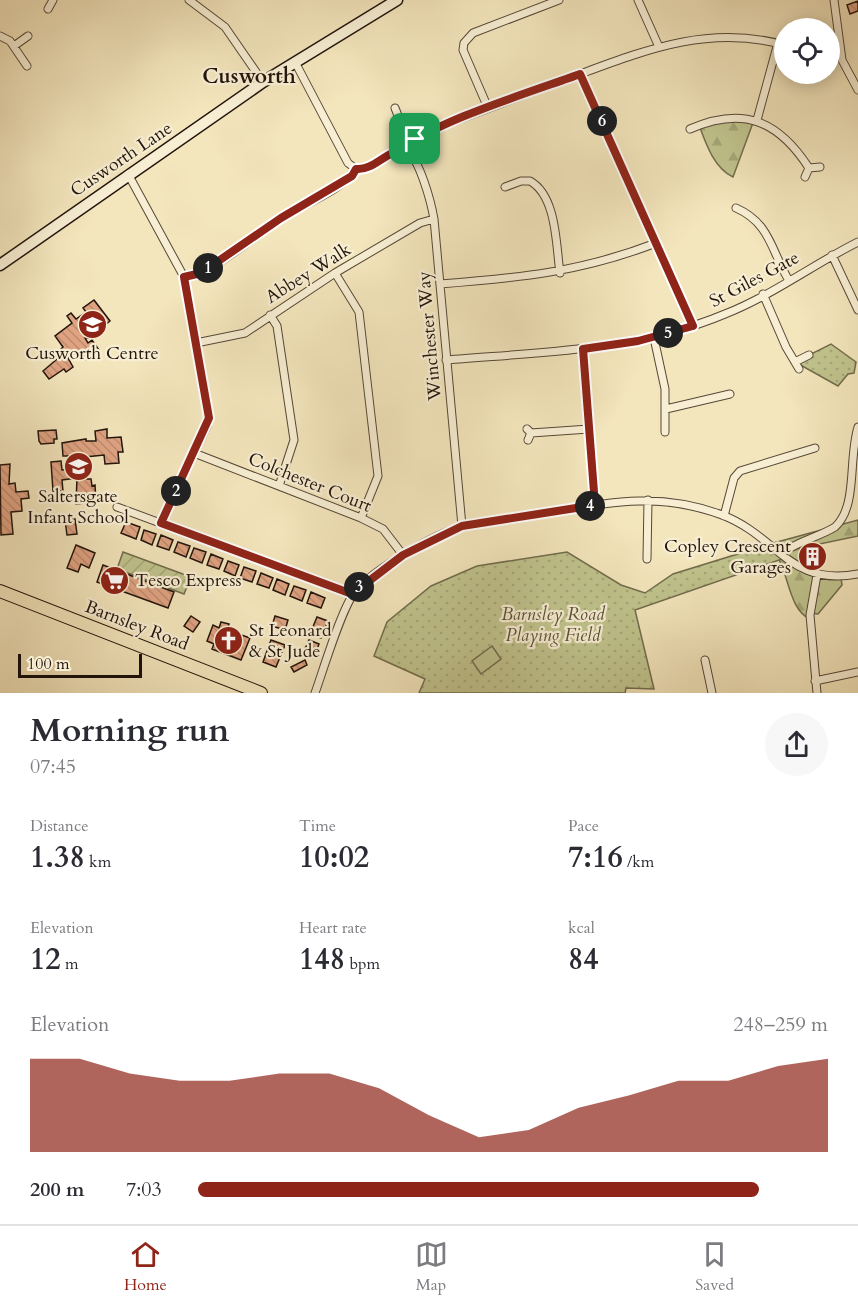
<!DOCTYPE html>
<meta charset="utf-8">
<style>
body{margin:0;font-family:Cardo,serif;background:#f7f7f7;color:#2b2b33;height:100vh;display:flex;flex-direction:column;font-size:22px;white-space:nowrap}
*{box-sizing:border-box;margin:0}
p{font-size:20px;color:#7c7c81}
.icon{flex:none;width:33px;height:33px;fill:none;stroke:currentColor;stroke-width:2;stroke-linecap:round;stroke-linejoin:round}
.map{position:relative;height:693px;overflow:hidden}
.side{display:flex;flex-direction:column;background:#fff;flex:1}
.side>*{flex:none}
.tools{position:absolute;left:774px;top:18px;display:grid;gap:12px}
.tools a{display:grid;place-items:center;width:66px;height:66px;border-radius:50%;background:#fff;box-shadow:0 3px 15px #0003;font-size:30px}
.scale{position:absolute;left:18px;bottom:15px;width:124px;box-sizing:border-box;padding-left:6px;border:3px solid #22140b;border-top:0;font-size:16px;line-height:21px;white-space:nowrap;color:#22140b;-webkit-text-stroke:4px #f7eed3;paint-order:stroke}
.pin{position:absolute;display:grid;place-items:center;width:51px;height:51px;color:#fff;margin:-26px;border-radius:12px;box-shadow:0 3px 9px #0006}
.km{position:absolute;width:30px;height:30px;margin:-15px;border-radius:50%;background:#222;color:#fff;font-size:16px;line-height:30px;text-align:center}
.round{display:grid;place-items:center;flex:none;width:63px;height:63px;border-radius:32px;background:#f7f7f7}
.overview{display:flex;align-items:center;justify-content:space-between;height:102px;padding:0 30px}
h1{font-size:33px;font-weight:700;line-height:45px}
.metrics{display:grid;grid-template-columns:repeat(3,1fr);gap:9px;height:102px;padding:6px 30px}
.metrics div{display:grid;align-content:center}
.metrics b{font-size:30px;font-weight:700}
.metrics small{font-size:16px;font-weight:400}
.metrics p{font-size:16px}
.chart{height:168px;padding:12px 30px}
.chart p{display:flex;justify-content:space-between}
.chart svg{width:100%;height:108px;margin-top:6px;fill:#8f2418;opacity:.7}
ul{padding:0 30px;list-style:none;font-size:20px}
li{display:grid;grid-template-columns:96px 72px 1fr;align-items:center;height:45px}
li i{height:15px;border-radius:8px;background:#8f2418}
.dock{display:flex;justify-content:space-around;align-items:center;height:84px;border-top:2px solid #e1e1e2;background:#fff;font-size:16px;color:#7c7c81}
.dock a{display:grid;justify-items:center;gap:3px}
.dock .current{color:#8f2418}
.map>svg:first-child{display:block}
</style>
<div class="map">
<svg width="858" height="693" viewBox="0 0 858 693">
<defs>
<pattern id="forest-firs" width="22" height="20" patternUnits="userSpaceOnUse" patternTransform="scale(1.5)"><rect width="22" height="20" fill="#c0c38d"/><path d="M5 1l3.5 6h-7zM16 11l3.5 6h-7z" fill="#a5a778"/></pattern>
<pattern id="park-dots" width="8" height="8" patternUnits="userSpaceOnUse" patternTransform="scale(1.5)"><rect width="8" height="8" fill="#c0c38d"/><path d="M2 2h.1M6 6h.1" fill="none" stroke="#a5a778" stroke-width="1.8" stroke-linecap="round"/></pattern>
<pattern id="garden-furrows" width="10" height="10" patternUnits="userSpaceOnUse" patternTransform="scale(1.5)"><rect width="10" height="10" fill="#c0c38d"/><path d="M-1 1l2-2M0 10L10 0M9 11l2-2" fill="none" stroke="#a5a778"/></pattern>
<pattern id="building-back-hatch" width="6" height="6" patternUnits="userSpaceOnUse" patternTransform="scale(1.5)"><rect width="6" height="6" fill="#dfa382"/><path d="M-1 5l2 2M0 0l6 6M5-1l2 2" fill="none" stroke="#bf8b6f"/></pattern>
</defs>
<rect width="100%" height="100%" fill="#f3e5bc"/>
<filter id="stains"><feTurbulence type="fractalNoise" baseFrequency=".00333" numOctaves="4"/><feColorMatrix values="0 0 0 0 .2 0 0 0 0 .09 0 0 0 0 .02 0 0 0 .5 -.17"/></filter>
<radialGradient id="worn" r=".72"><stop offset=".6" stop-color="#630" stop-opacity="0"/><stop offset="1" stop-color="#630" stop-opacity=".3"/></radialGradient>
<path fill="url(#forest-firs)" stroke="#716c4c" stroke-width="1.5" d="M754,120L733,177C714,168 706,144 699,125L708,121Z
M858,520V536L800,548L798,568L841,578L842,585L818,614L810,613V619C790,610 789,578 779,560L784,558L770,544Z"/>
<path fill="url(#park-dots)" stroke="#716c4c" stroke-width="1.5" d="M831,344L856,362L854,373L848,374L838,386L795,362Z
M770,544L785,558L635,610L654,689L626,688L625,693H419L425,679L374,656L387,622L431,586L477,566L567,552L621,585L645,593L673,574Z"/>
<path fill="url(#garden-furrows)" stroke="#716c4c" stroke-width="1.5" d="M123,552L191,577L184,594L117,569Z"/>
<path fill="#c0c38d" stroke="#716c4c" stroke-width="1.5" d="M492,646L501,659L481,674L472,661Z"/>
<path fill="url(#building-back-hatch)" stroke="#22140b" stroke-width="1.5" d="M858,1V11L850,14L847,5Z
M94,300L110,321L89,338H85L88,343L92,340L99,350L85,360L78,351L68,358L73,367L66,372L64,369L49,379L43,371L63,354L60,350L63,347L55,336L72,323L67,316L71,313L76,319L86,312L83,308Z
M107,429V438L121,437L123,452H118L119,463L105,464L104,455L85,457L87,479H91L92,486L95,485L96,502L76,504L77,478L62,480L63,491H53L51,462L61,461L62,470L70,469L69,456H63L62,443L86,439V441H96L95,431Z
M56,430L57,439H54V443L41,444L39,441L38,431Z
M10,464L9,484L15,483L16,492L28,491L29,498L21,499L22,511L11,512L13,534L1,535L0,465Z
M75,519L77,534L67,535L65,520Z
M126,522L140,527L136,539L121,533Z
M144,530L156,534L152,545L141,540Z
M161,535L173,540L169,550L157,546Z
M178,542L190,546L186,557L174,552Z
M76,545L95,553L89,568L81,564L78,572L67,568Z
M194,548L206,552L202,563L190,558Z
M805,548L821,553L818,564L803,558Z
M211,554L223,559L219,569L207,565Z
M228,561L239,565L235,576L224,571Z
M103,565L174,592L168,608L97,582Z
M244,567L256,571L252,582L240,578Z
M261,573L273,578L269,588L257,584Z
M277,579L289,584L285,595L273,590Z
M294,586L306,590L302,601L290,596Z
M311,592L325,598L321,608L307,603Z
M191,616L200,622L193,632L184,626Z
M275,616L288,620L285,630L272,626Z
M317,617L328,621L321,638L310,634Z
M221,622L229,624L227,630L250,638L241,660L212,649L214,644L207,641L213,625L219,628Z
M271,640L285,645L276,667L263,662Z
M309,640L319,644L314,657L303,653Z
M305,660L307,665L294,672L291,667Z"/>
<g fill="none" stroke-linecap="round" stroke-linejoin="round">
<defs>
<path id="street" d="M189,0L225,27L263,82
M638,0L659,47
M834,0L842,60L858,90
M48,9L53,0
M0,36L10,41L27,66
M830,44L838,42
M14,46L28,36
M295,62L348,163L356,169
M580,74L693,325
M395,108L409,143
M488,108L463,50L464,43L473,33L559,0
M757,120L778,43
M690,129C743,106 778,120 809,168
M406,149L409,143L436,128C479,112 521,96 564,80C638,53 705,23 784,45
M406,149C420,160 431,202 434,219L462,526
M356,169C374,171 387,149 406,149
M128,174L184,277L209,418L207,426L161,523
M805,177L809,168L820,167
M505,187L521,181H530C557,196 556,246 560,273
M736,208C770,223 771,250 788,279
M832,255L858,310
M335,273L359,312L378,476L361,518
M184,277C211,275 258,233 283,217C301,206 347,187 356,169
M440,284C519,278 581,272 656,243
M763,294L786,347L799,369
M270,315L277,326L294,440L279,486
M654,338L665,389V432
M196,343L245,333L335,273L420,223L434,219
M583,349L595,505
M446,360C541,352 637,351 725,314C771,296 814,264 858,242
M795,362L809,355
M666,409L730,394
M527,429L531,433L528,440
M531,433L589,429
M194,453L361,518L383,529L403,555
M117,507L352,594
M724,516L734,478L740,471L815,448
M781,554C797,541 817,538 835,527C858,506 848,459 858,427
M647,559L648,500
M705,660L712,693
M815,681L858,672
M315,693C323,671 342,607 355,592C374,569 434,534 463,526C485,520 511,518 535,515C603,504 655,490 722,515C778,536 789,587 858,574
M817,693L810,615L817,575"/>
<path id="secondary" d="M0,265L263,82L397,0"/>
<path id="highway" d="M0,591L261,693"/>
</defs>
<use href="#street" stroke="#564837" stroke-width="9"/>
<use href="#secondary" stroke="#22140b" stroke-width="13"/>
<use href="#highway" stroke="#22140b" stroke-width="14"/>
<use href="#street" stroke="#f7eed3" stroke-width="7"/>
<use href="#secondary" stroke="#f7eed3" stroke-width="10"/>
<use href="#highway" stroke="#f3e5bc" stroke-width="12"/>
</g>
<g fill="none" stroke-linecap="round" stroke-linejoin="round">
<defs>
<path id="route" d="M580,74L693,326L638,341L583,349L595,505L462,526L403,555L352,594L161,523L209,418L184,277L201,273L281,218L352,176L356,169C374,171 387,149 406,150C418,126 549,86 580,74Z"/>
</defs>
<use href="#route" stroke="#fff" stroke-width="12"/>
<use href="#route" stroke="#8f2418" stroke-width="8"/>
</g>
<defs>
<symbol id="school-disc" viewBox="-11 -11 22 22"><circle r="9.5" fill="#8f2418" stroke="#f7eed3"/><path d="M0-5L7-2L0 1L-7-2ZM-4 1L0 2.5L4 1V4Q0 6-4 4Z" fill="#fff"/></symbol>
<symbol id="building-disc" viewBox="-11 -11 22 22"><circle r="9.5" fill="#8f2418" stroke="#f7eed3"/><path d="M-4-6H4V6H1V3H-1V6H-4ZM-2.5-4.3h1.7v1.8h-1.7ZM.8-4.3h1.7v1.8H.8ZM-2.5-1h1.7V.8h-1.7ZM.8-1h1.7V.8H.8Z" fill="#fff"/></symbol>
<symbol id="supermarket-disc" viewBox="-11 -11 22 22"><circle r="9.5" fill="#8f2418" stroke="#f7eed3"/><path d="M-6-5.5h2.5l.6 2H6L4.5 2H-2.5L-4.4-4H-6ZM-1.5 3.2a1.3 1.3 0 1 0 .1 0ZM3 3.2a1.3 1.3 0 1 0 .1 0Z" fill="#fff"/></symbol>
<symbol id="church-disc" viewBox="-11 -11 22 22"><circle r="9.5" fill="#8f2418" stroke="#f7eed3"/><path d="M-1.2-6h2.4v3.5h3.3v2.4h-3.3V6h-2.4V-.1h-3.3v-2.4h3.3Z" fill="#fff"/></symbol>
</defs>
<g fill-rule="evenodd">
<use href="#school-disc" x="76" y="308" width="33" height="33"/>
<use href="#school-disc" x="62" y="450" width="33" height="33"/>
<use href="#building-disc" x="796" y="540" width="33" height="33"/>
<use href="#supermarket-disc" x="98" y="564" width="33" height="33"/>
<use href="#church-disc" x="212" y="624" width="33" height="33"/>
</g>
<g text-anchor="middle" stroke-width="4.5" stroke-linejoin="round" paint-order="stroke">
<g font-size="18" fill="#22140b" stroke="#f7eed3">
<text transform="translate(121 159) rotate(-34)" y="6">Cusworth Lane</text>
<text transform="translate(308 273) rotate(-32)" y="6">Abbey Walk</text>
<text transform="translate(754 279) rotate(-28)" y="6">St Giles Gate</text>
<text transform="translate(429 336) rotate(-95)" y="6">Winchester Way</text>
<text transform="translate(310 482) rotate(22)" y="6">Colchester Court</text>
<text transform="translate(137 625) rotate(21)" y="6">Barnsley Road</text>
</g>
<g font-size="18" fill="#22140b" stroke="#f7eed3">
<text x="92" y="359">Cusworth Centre</text>
<text x="78" y="502">Saltersgate<tspan x="78" dy="21">Infant School</tspan></text>
<text x="791" y="552" text-anchor="end">Copley Crescent<tspan x="791" dy="21">Garages</tspan></text>
<text x="135" y="586" text-anchor="start">Tesco Express</text>
<text x="249" y="636" text-anchor="start">St Leonard<tspan x="249" dy="21">&amp; St Jude</tspan></text>
</g>
<g font-size="18" font-style="italic" fill="#595138" stroke="#f7eed3">
<text x="553" y="620">Barnsley Road<tspan x="553" dy="21">Playing Field</tspan></text>
</g>
<g font-size="21" font-weight="bold" fill="#22140b" stroke="#f7eed3">
<text x="249" y="83">Cusworth</text>
</g>
</g>
<rect width="100%" height="100%" filter="url(#stains)"/>
<rect width="100%" height="100%" fill="url(#worn)"/>
</svg>
<div class="tools">
<a><svg class="icon" aria-label="locate" viewBox="0 0 24 24"><circle cx="12" cy="12" r="6"/><path d="M12 2v4M12 18v4M2 12h4M18 12h4"/></svg></a>
</div>
<div class="scale">100 m</div>
<div class="pin" style="left:415px;top:139px;background:#1e9e55"><svg class="icon" aria-label="arrive" viewBox="0 0 24 24"><path d="M6 21V4h12l-3 4 3 4H6"/></svg></div>
<b class="km" style="left:208px;top:268px">1</b>
<b class="km" style="left:176px;top:491px">2</b>
<b class="km" style="left:359px;top:587px">3</b>
<b class="km" style="left:590px;top:506px">4</b>
<b class="km" style="left:668px;top:333px">5</b>
<b class="km" style="left:602px;top:121px">6</b>
</div>
<section class="side">
<div class="overview"><div><h1>Morning run</h1><p>07:45</p></div><a class="round"><svg class="icon" aria-label="share" viewBox="0 0 24 24"><path d="M12 15V3M7 8l5-5 5 5M5 13v7h14v-7"/></svg></a></div>
<div class="metrics">
<div><p>Distance</p><b>1.38<small> km</small></b></div>
<div><p>Time</p><b>10:02</b></div>
<div><p>Pace</p><b>7:16<small> /km</small></b></div>
</div>
<div class="metrics">
<div><p>Elevation</p><b>12<small> m</small></b></div>
<div><p>Heart rate</p><b>148<small> bpm</small></b></div>
<div><p>kcal</p><b>84</b></div>
</div>
<div class="chart"><p><span>Elevation</span>248–259 m</p>
<svg viewBox="0 0 160 44" preserveAspectRatio="none"><path d="M0 44V6L10 6L20 12L30 15L40 15L50 12L60 12L70 18L80 29L90 38L100 35L110 26L120 21L130 15L140 15L150 9L160 6V44z"/></svg>
</div>
<ul>
<li><b>200 m</b>7:03<i style="width:89%"></i></li>
</ul>
</section>
<nav class="dock">
<a class="current"><svg class="icon" aria-label="home" viewBox="0 0 24 24"><path d="M3 11l9-7 9 7M6 9v11h12V9"/></svg>Home</a>
<a><svg class="icon" aria-label="map" viewBox="0 0 24 24"><path d="M3 6l6-2 6 2 6-2v14l-6 2-6-2-6 2zM9 4v14M15 6v14"/></svg>Map</a>
<a><svg class="icon" aria-label="saved" viewBox="0 0 24 24"><path d="M7 4h10v16l-5-4-5 4z"/></svg>Saved</a>
</nav>
